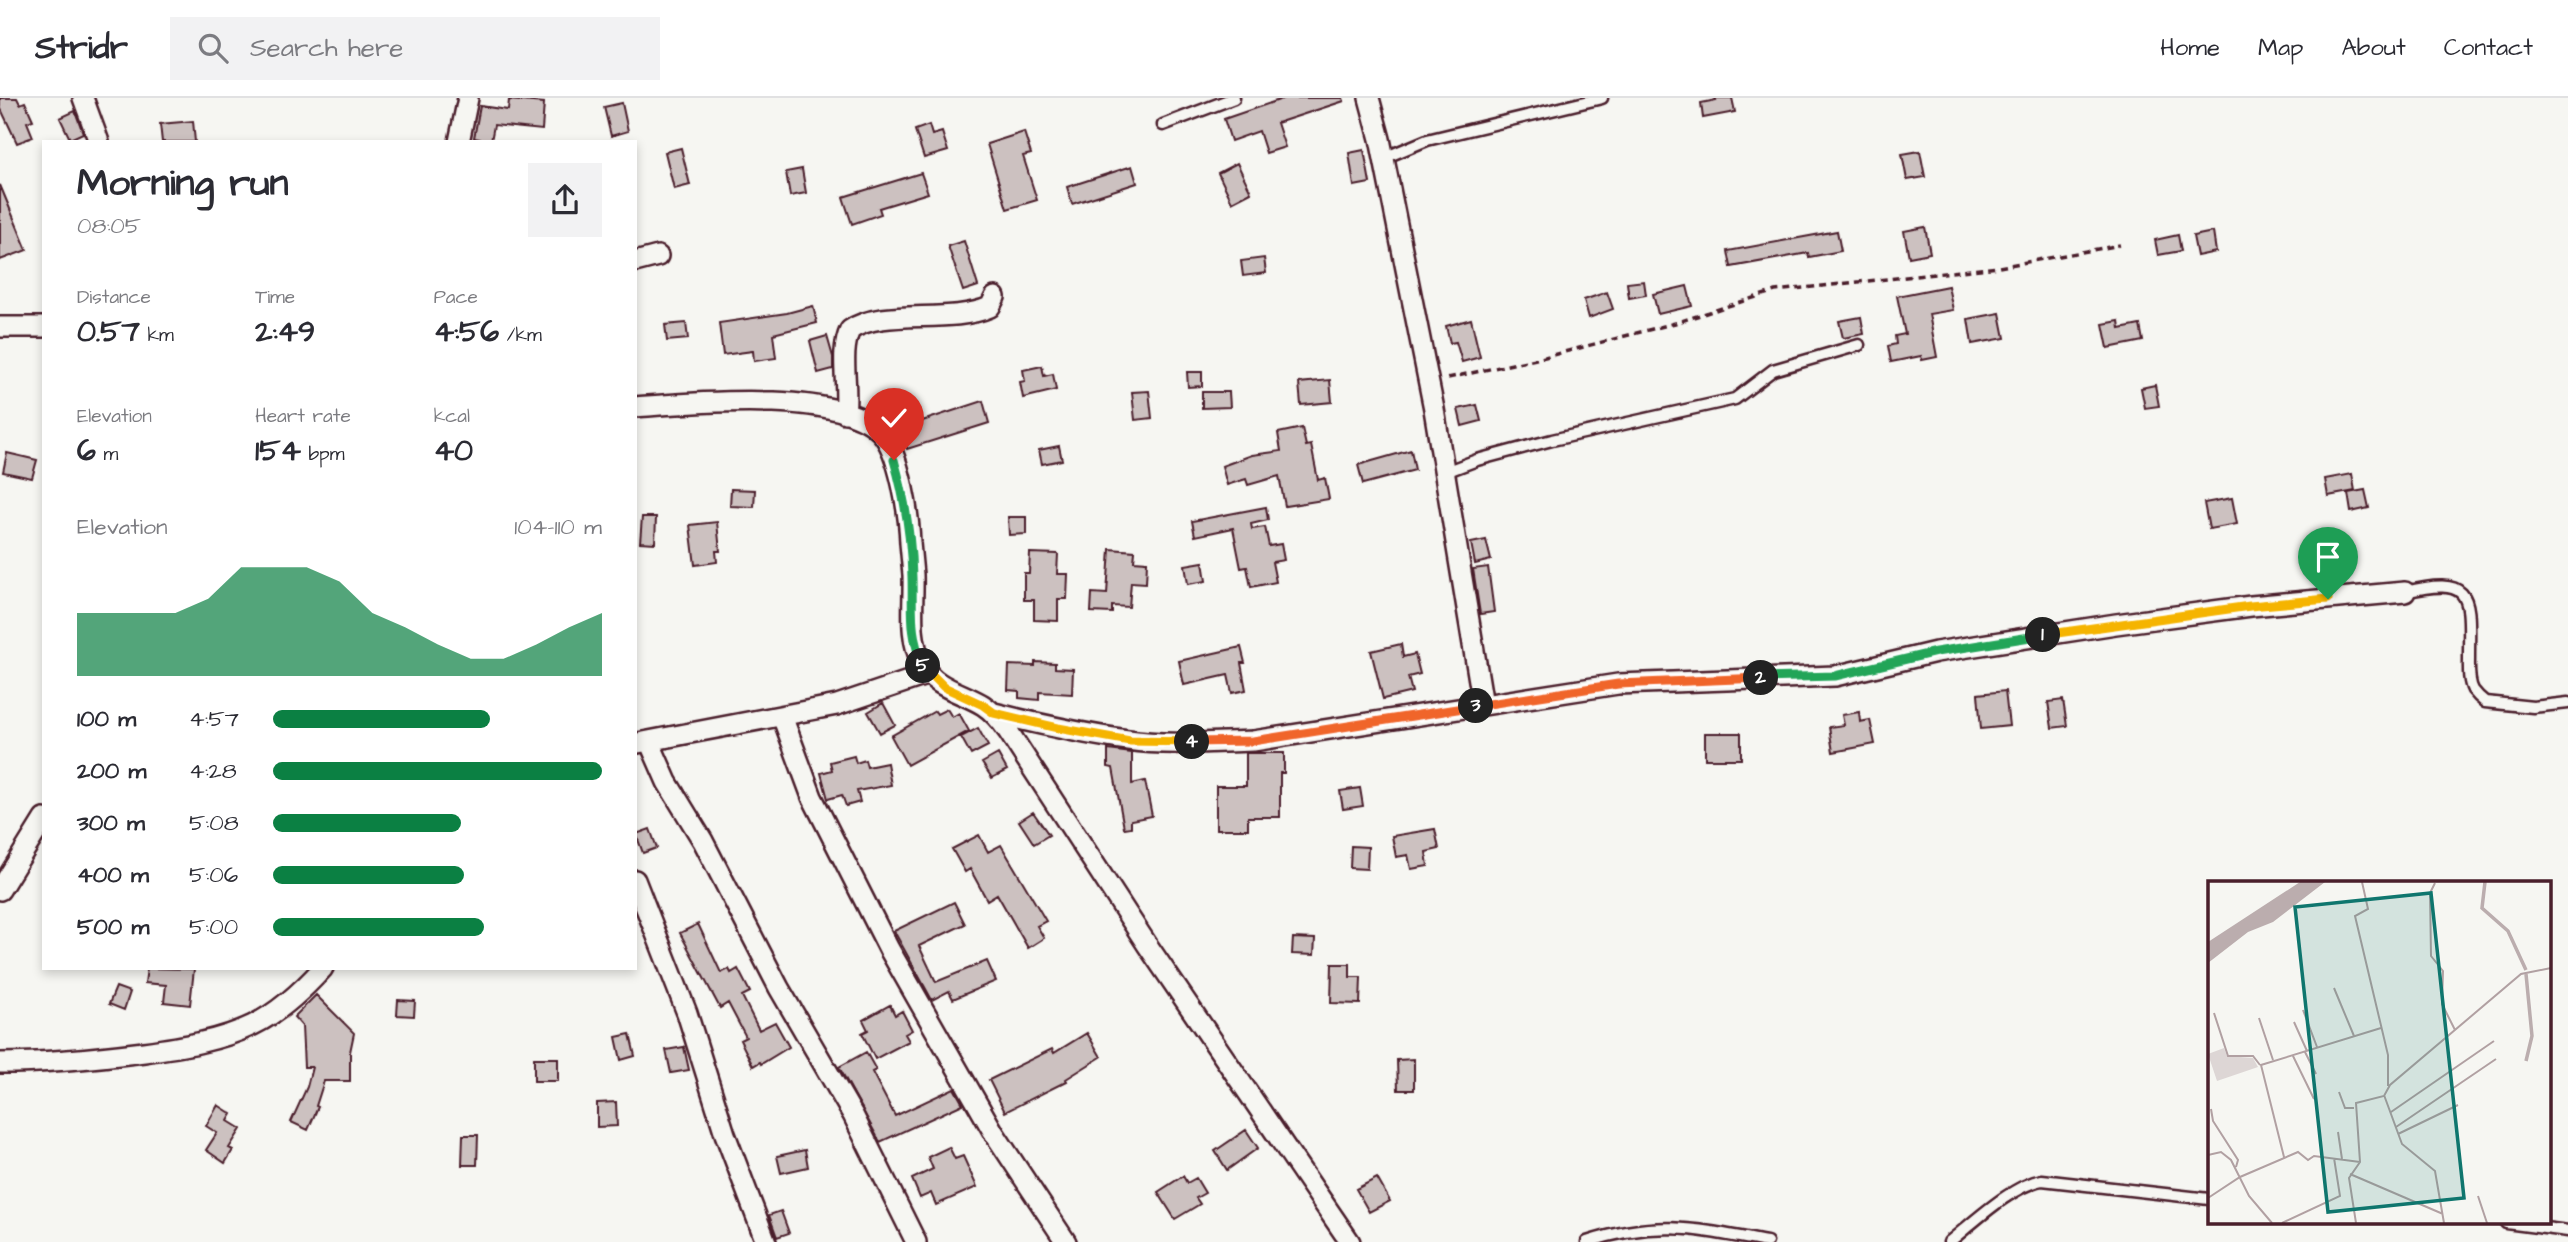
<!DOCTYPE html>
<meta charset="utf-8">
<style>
body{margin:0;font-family:"Architects Daughter",sans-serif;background:#f2f2f3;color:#2b2b33;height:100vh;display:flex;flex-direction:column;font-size:26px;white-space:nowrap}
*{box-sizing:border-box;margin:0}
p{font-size:23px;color:#7c7c81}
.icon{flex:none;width:38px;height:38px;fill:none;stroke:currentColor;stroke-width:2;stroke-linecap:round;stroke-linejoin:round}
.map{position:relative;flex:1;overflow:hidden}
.sheet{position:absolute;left:42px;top:42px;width:595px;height:830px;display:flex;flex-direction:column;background:#fff;border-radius:0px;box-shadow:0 4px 10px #0003}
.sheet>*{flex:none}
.pin{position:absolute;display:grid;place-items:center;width:60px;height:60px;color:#fff;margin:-72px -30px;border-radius:50% 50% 50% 0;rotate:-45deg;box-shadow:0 0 7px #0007}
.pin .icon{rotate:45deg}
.km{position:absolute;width:35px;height:35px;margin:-18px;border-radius:50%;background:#222;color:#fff;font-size:19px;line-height:35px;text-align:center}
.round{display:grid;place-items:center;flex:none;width:74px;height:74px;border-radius:0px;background:#f2f2f3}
.overview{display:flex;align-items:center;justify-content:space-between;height:119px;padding:0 35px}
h1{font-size:38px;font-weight:700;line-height:52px}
.figures{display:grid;grid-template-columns:repeat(3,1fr);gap:10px;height:119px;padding:7px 35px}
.figures div{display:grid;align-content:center}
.figures b{font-size:30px;font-weight:700}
.figures small{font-size:19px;font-weight:400}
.figures p{font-size:19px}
.chart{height:196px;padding:14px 35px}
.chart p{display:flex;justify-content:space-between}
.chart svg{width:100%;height:126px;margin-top:7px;fill:#0b8043;opacity:.7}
ul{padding:0 35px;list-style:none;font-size:23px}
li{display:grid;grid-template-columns:112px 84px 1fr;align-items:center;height:52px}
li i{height:18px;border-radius:9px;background:#0b8043}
header{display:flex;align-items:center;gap:42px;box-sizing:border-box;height:98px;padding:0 35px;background:#fff;border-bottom:2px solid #e1e1e2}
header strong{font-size:33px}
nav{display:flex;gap:38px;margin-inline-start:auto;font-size:24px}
.search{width:490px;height:63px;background:#f2f2f3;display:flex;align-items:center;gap:18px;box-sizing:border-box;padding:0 24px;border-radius:0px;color:#7c7c81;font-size:26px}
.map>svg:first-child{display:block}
</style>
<header>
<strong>Stridr</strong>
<div class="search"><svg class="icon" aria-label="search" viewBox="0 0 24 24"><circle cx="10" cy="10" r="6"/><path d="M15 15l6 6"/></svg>Search here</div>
<nav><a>Home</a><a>Map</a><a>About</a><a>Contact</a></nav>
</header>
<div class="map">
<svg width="2568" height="1144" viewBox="0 0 2568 1144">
<rect width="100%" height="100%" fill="#f6f6f2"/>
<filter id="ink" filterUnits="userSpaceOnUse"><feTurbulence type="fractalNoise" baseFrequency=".0143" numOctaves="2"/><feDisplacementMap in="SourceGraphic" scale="14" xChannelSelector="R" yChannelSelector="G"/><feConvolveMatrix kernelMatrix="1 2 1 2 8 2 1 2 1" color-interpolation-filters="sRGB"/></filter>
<g filter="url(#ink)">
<path fill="#ccc1c0" stroke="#4a1f2b" stroke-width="2" d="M0,0H17L20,6L25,4L33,22L27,24L33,39L17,45L0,9Z
M1285,0H1343L1344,3L1277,25L1285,49L1266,55L1259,33L1231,43L1224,21Z
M1715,0H1732L1735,14L1703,20L1701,5L1716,2Z
M509,2L544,5L542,32L494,27L491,43L474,40L480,8L508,12Z
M622,5L628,33L611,38L604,9Z
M75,13L83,35L70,41L60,20Z
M193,23L195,44H162L160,26Z
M929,27L932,37L942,34L948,53L924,60L915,32Z
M1024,34L1031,56L1023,58L1037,102L1007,111L987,46Z
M681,50L690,87L674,91L665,54Z
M1364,52L1370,85L1354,88L1349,55Z
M1920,53L1925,79L1907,82L1902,56Z
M1237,65L1251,94L1232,104L1218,75Z
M1132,68L1137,85L1072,106L1067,89Z
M802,71L806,95L790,98L786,74Z
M921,75L928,95L879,110L881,116L852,126L843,99Z
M0,87L27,152L0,162Z
M1925,129L1930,155L1909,159L1904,133Z
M1837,133L1841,153L1809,159L1808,155L1731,169L1728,153Z
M2213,134L2216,154L2197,158L2193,138Z
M2178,137L2181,153L2158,157L2155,142Z
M964,143L978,188L963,193L948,148Z
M1264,160L1266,175L1243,178L1241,163Z
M1644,183L1646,197L1629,200L1627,185Z
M1687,188L1692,208L1658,216L1653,196Z
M1948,188L1953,212L1929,216L1937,259L1922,262L1921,258L1891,264L1888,248L1896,246L1895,238L1905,236L1897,198Z
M1607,194L1613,211L1589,220L1584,202Z
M813,208L817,225L773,236L776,260L754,263L753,253L723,257L719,225L787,215Z
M2000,215L2005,240L1972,246L1968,221Z
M1861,219L1864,236L1843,240L1839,223Z
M1471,221L1480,259L1462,264L1456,244L1450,245L1446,228Z
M2119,223L2120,231L2140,227L2143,243L2108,250L2103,226Z
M686,225L688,241L667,243L665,227Z
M827,238L833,259V271L818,275L810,243Z
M1042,268L1044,278L1053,276L1056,292L1023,300L1020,284L1025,283L1023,272Z
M1187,274H1202V288L1188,289Z
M1330,282L1332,304L1301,307L1299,285Z
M2155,287L2159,308L2145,310L2141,290Z
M1149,293L1152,320L1135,322L1132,294Z
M1202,294H1229L1230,309L1202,310Z
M983,303L989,325L907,351L901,330Z
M1477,307L1481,323L1462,328L1458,311Z
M1302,330L1306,348L1311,347L1318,382L1325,380L1329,401L1285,408L1279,378L1248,387L1246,381L1227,387L1222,368L1252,357L1281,353L1278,335Z
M1059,348L1062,362L1042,366L1039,352Z
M1411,352L1415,372L1363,386L1358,367Z
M7,355L37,362L32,380L3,374Z
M2352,376L2355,393L2328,398L2325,381Z
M731,391L755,392L754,409L730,408Z
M2365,392L2369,410L2351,414L2348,395Z
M2232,400L2237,426L2209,431L2204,405Z
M1266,409L1268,422L1251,426L1252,431L1265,429L1269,448L1281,446L1284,462L1272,464L1276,484L1251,489L1247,469L1241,470L1233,430L1195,438L1192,423Z
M642,419H656L655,445L640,444Z
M1008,419H1026V436L1009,437Z
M717,424L720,453H716L717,464L695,467L690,427Z
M1486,442L1491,462L1475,466L1471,445Z
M1110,451L1135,453L1134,463L1147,464L1146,485L1131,484L1129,509L1112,508V515L1091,514L1092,495L1107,496Z
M1030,455L1058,456L1057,476H1068L1067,501H1058V523L1034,522V502H1024V475H1029Z
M1203,464L1206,483L1188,486L1185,467Z
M1488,469L1494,514L1480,516L1473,471Z
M1401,546L1403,559L1415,556L1420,576L1408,579L1412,594L1383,601L1371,553Z
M1241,549L1245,565H1241L1246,592L1232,595L1228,577L1184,587L1179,563Z
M1035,564L1055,565V570L1073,571L1072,596L1039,594V602L1019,600V593L1008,592L1009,567L1035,568Z
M2005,593L2009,628L1981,631L1978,596Z
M2063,602L2067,628L2052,630L2048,604Z
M883,605L895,627L880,635L868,614Z
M947,611L952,619L959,615L969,633L907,667L891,638L935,613L937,616Z
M1859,614L1860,624L1870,622L1875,646L1833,654L1829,629L1844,627L1842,617Z
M978,630L988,648L971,657L961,639Z
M1705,635H1741V661H1705Z
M1108,652L1132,655V686L1145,683L1152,718L1131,722V729L1124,730L1113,670L1108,669Z
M1246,655H1284V675H1280V719H1248V731H1216V688H1246Z
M998,656L1007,672L992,680L982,665Z
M854,658L856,665L865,662L867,669L887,665L891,687L857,693L860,704L846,708L842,697L828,701L821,675L832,672L830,664Z
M1360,690L1363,708L1343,711L1340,693Z
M1033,714L1049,737L1034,746L1019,723Z
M650,731L657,750L643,755L636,736Z
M1435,731L1439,751L1426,754L1428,768L1411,771L1408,757L1396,759L1392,738Z
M979,737L988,754L1001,747L1046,823L1037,828L1044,840L1028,850L997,796L987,802L970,771L965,774L952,751Z
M1351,748L1368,749L1367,771L1350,770Z
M954,804L965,826L919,848L936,884L987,863L996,883L953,901L949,893L932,902L894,833Z
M698,826L721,875L729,871L731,875L738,871L750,894L742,898L759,932L775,924L789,949L761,966L760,964L753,968L740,942L746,939L728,905L720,910L680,835Z
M1293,840L1315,841L1314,857L1292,856Z
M1332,866H1350V879H1361L1360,906L1331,905Z
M147,870L194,871L190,907L164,904L166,887L145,885Z
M116,889L130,894L124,912L109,906Z
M316,897L354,935L350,954V983H324L316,1008L318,1009L308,1032L291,1024L307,989L312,969H304L302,928L294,919Z
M398,902L415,903L414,918L397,917Z
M890,907L895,917L902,913L912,932L905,936L909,943L875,961L862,935L868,932L863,922Z
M1087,935L1101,959L1066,981L1067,983L1005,1014L989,982L1052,951L1054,955Z
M630,936L635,958L621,962L616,939Z
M684,949L689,972L671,975L666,952Z
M866,954L876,972L872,974L895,1018L954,990L963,1006L880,1044L839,969Z
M534,960H558V983H534Z
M1414,961V992H1398L1397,962Z
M616,1004L617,1028L597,1029V1005Z
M218,1007L232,1016L228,1023L241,1031L229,1050L233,1052L225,1065L206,1052L217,1035L206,1028Z
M1246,1032L1258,1050L1227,1072L1215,1053Z
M463,1037H478L477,1067H462Z
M949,1049L955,1061L963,1058L977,1089L936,1107L931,1095L920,1100L912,1081L933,1071L928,1059Z
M805,1052L808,1069L781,1075L777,1058Z
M1183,1078L1187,1085L1196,1080L1205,1095L1196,1100L1200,1106L1175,1121L1158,1094Z
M1377,1080L1390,1103L1369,1114L1356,1091Z
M781,1113L789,1135L777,1139L769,1117Z"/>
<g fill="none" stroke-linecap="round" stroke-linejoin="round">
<defs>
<path id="lane" d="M1163,27L1234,0
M1384,60L1427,42L1602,0
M1445,374L1477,362L1552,342L1735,301L1773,272L1859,247
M2405,494C2476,477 2469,500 2469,560C2469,570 2468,583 2473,592C2476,596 2481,601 2485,604L2533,609L2568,605
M2506,1125L2568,1133
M1587,1144C1657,1121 1697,1131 1767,1144
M1949,1144C1974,1124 2011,1088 2042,1082L2209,1101"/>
<path id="street" d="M83,0L99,44
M1369,0L1380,41L1434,311L1483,607
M459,44L468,0
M635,164L658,158
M0,229H44
M635,309C693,305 838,291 880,333C900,354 909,417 910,445C911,456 912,467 913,477C914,508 908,538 922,566C934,590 962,594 983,607C994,614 1001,623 1008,633L1148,848L1350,1144
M845,315C849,288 839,256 850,232C883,209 949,227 990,209L995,199
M994,615C1038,626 1083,636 1128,642C1168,648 1212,644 1253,643L1618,586L1835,578L1936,554L2116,526L2251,508L2405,494
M782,618L812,699L889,851L994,1035L1066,1144
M649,643L667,684L703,743L779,890L853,1017L916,1144
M638,645L837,607L929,576
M635,782L687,915L725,1036L766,1144
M0,792L44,721
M0,965C48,965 96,960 144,954C180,949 220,943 253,927C280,914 303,892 323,870"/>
</defs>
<use href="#lane" stroke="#4a1f2b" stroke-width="15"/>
<use href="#street" stroke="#4a1f2b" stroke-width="24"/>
<path stroke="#4a1f2b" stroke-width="3.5" stroke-dasharray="7 5" stroke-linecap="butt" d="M1448,280L1545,259L1675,225L1775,193L1999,169L2120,147"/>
<use href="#lane" stroke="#f6f6f2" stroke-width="10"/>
<use href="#street" stroke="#f6f6f2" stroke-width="19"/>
</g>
</g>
<g fill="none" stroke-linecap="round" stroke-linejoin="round" filter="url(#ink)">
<defs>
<path id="split-1" d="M2043,537L2250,508L2328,501"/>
<path id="split-2" d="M1761,580L1835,578L1936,554L2043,537"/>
<path id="split-3" d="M1476,608L1618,586L1761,580"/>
<path id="split-4" d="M1192,644L1253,643L1476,608"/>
<path id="split-5" d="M923,568L944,589L983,607L994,615L1058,630L1130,643L1192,644"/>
<path id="split-6" d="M894,362C905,400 911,439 912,479C913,514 909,534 923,568"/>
</defs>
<use href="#split-1" stroke="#fff" stroke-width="14"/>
<use href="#split-2" stroke="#fff" stroke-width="14"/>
<use href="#split-3" stroke="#fff" stroke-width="14"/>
<use href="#split-4" stroke="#fff" stroke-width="14"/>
<use href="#split-5" stroke="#fff" stroke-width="14"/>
<use href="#split-6" stroke="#fff" stroke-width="14"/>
<use href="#split-1" stroke="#f5b400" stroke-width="9"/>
<use href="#split-2" stroke="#22a559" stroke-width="9"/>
<use href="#split-3" stroke="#f0652b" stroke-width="9"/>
<use href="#split-4" stroke="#f0652b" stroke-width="9"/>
<use href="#split-5" stroke="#f5b400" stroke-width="9"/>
<use href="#split-6" stroke="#22a559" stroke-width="9"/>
</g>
<g transform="translate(2208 783)">
<rect width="343" height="343" fill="#f6f6f2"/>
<path d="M16,167L19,175L45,177L50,186L9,200L0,173Z" fill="#ddd6d5"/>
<path d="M92,1H117L65,41L40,51L0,82V61Z" fill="#bbadae"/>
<path fill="none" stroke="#bbadae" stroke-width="3.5" d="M277,1L274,27L300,50L318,89M318,93L324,155L318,180"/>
<path fill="none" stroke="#b1a0a2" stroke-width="2" d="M154,1L160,28L147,35L180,174V205M227,2L222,12L223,75L235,90L234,123L247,149M126,107L146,155M95,129L109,166M6,132L20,175H45L52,184M51,137L65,179M86,141L99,170M97,171L108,193M85,175L106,218M131,211L137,227H146M176,214L194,263L227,290L236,342M3,228L5,240L30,279L28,286M183,231L286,160M188,246L288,178M130,251L134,278M190,253L250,224M0,274L13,271L23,279L41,315L64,342M76,276L53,184L173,147M142,293L235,333M270,315L279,342M0,317L32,296L90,271L100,279L106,275L152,281M74,342L132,315L126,277M148,342L141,297L152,281L148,222L176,215L182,204L313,93L343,87"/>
<path fill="#0f766e" fill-opacity="0.15" stroke="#0f766e" stroke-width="3.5" d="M223,12L256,317L120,331L87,26Z"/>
<rect width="343" height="343" fill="none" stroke="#4a1f2b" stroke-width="3.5"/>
</g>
</svg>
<div class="pin" style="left:2328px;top:501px;background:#1e9e55"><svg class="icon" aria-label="arrive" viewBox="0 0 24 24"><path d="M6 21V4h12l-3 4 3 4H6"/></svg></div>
<div class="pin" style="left:894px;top:362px;background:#d93025"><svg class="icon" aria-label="check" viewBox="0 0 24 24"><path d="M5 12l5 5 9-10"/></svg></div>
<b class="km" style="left:2043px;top:537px">1</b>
<b class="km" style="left:1761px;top:580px">2</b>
<b class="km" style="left:1476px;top:608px">3</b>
<b class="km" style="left:1192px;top:644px">4</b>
<b class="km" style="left:923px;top:568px">5</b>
<section class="sheet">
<div class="overview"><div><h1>Morning run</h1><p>08:05</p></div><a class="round"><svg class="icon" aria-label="share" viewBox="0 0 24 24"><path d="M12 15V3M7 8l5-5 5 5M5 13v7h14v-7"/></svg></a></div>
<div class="figures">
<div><p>Distance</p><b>0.57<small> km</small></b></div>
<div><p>Time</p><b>2:49</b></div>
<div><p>Pace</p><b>4:56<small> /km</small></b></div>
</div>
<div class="figures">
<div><p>Elevation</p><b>6<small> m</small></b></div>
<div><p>Heart rate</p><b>154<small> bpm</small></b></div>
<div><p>kcal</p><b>40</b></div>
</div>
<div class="chart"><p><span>Elevation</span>104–110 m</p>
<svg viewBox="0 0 160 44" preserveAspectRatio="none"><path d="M0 44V22L10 22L20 22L30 22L40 17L50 6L60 6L70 6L80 11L90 22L100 27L110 33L120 38L130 38L140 33L150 27L160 22V44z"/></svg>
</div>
<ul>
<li><b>100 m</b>4:57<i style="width:66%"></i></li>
<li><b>200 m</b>4:28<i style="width:100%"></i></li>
<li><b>300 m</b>5:08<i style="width:57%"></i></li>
<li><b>400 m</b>5:06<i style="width:58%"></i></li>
<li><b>500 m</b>5:00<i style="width:64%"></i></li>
</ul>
</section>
</div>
